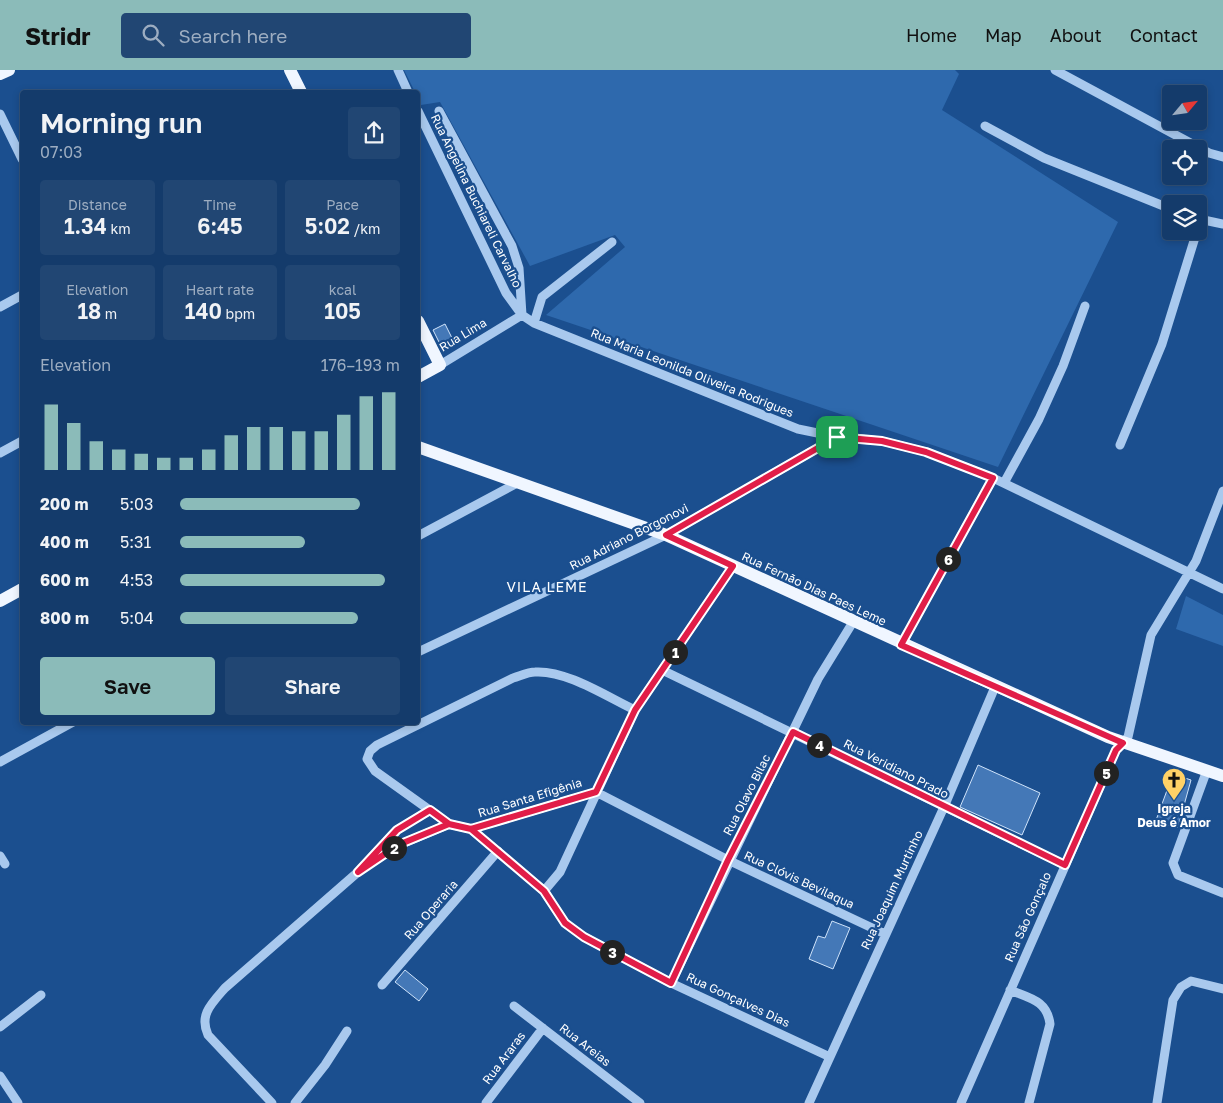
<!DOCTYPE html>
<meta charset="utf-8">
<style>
body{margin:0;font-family:"Golos Text",sans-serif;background:#214673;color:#f1f3f6;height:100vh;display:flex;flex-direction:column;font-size:19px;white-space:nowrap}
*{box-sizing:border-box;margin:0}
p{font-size:16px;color:#9dadc1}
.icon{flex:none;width:28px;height:28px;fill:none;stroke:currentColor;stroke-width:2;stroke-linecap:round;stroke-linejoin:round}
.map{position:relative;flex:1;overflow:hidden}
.panel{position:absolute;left:20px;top:20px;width:400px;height:635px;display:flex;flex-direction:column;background:#143b6b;border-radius:5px;box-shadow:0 2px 8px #0003,0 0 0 1px #33557e}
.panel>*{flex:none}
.needle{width:32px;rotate:61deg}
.tools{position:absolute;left:1162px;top:15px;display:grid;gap:10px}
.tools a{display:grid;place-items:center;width:45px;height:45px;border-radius:5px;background:#143b6b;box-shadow:0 2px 8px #0003,0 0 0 1px #33557e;font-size:25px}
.pin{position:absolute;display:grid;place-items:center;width:42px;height:42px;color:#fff;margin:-21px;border-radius:10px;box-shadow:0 2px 8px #0006}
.km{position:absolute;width:25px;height:25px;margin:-12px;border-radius:50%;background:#222;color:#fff;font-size:14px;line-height:25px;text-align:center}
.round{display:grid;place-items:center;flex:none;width:52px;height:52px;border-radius:5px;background:#214673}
.headline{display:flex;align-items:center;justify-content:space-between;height:85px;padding:0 20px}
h1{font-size:28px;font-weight:600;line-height:38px}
.stats{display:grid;grid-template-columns:repeat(3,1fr);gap:8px;height:85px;padding:5px 20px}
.stats div{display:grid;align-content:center;border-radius:5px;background:#214673;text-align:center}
.stats b{font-size:21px;font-weight:600}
.stats small{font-size:14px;font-weight:400}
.stats p{font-size:14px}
.chart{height:140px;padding:10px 20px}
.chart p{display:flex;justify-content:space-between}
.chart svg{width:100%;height:90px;margin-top:5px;stroke:#8bbbb9;stroke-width:6}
.primary-button{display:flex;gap:10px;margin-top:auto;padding:10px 20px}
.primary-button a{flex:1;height:58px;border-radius:5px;background:#8bbbb9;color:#111;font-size:20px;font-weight:600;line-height:58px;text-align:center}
.primary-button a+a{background:#214673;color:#f1f3f6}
ul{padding:0 20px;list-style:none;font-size:16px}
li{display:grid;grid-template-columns:80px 60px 1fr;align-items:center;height:38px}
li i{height:12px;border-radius:6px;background:#8bbbb9}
header{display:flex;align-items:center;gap:30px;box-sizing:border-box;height:70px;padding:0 25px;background:#8bbbb9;color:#111}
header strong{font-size:24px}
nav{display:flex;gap:28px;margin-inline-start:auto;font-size:18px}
.search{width:350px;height:45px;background:#214673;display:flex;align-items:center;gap:12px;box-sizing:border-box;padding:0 18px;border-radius:5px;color:#9dadc1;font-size:19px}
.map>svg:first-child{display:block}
</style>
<header>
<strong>Stridr</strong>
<div class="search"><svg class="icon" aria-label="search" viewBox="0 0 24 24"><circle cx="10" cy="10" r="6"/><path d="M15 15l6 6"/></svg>Search here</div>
<nav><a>Home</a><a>Map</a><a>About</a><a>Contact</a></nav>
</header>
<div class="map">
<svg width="1223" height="1033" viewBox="0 0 1223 1033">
<rect width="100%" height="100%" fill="#1b4f8f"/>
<path fill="#2e69ad" d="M404,0H955L959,4L942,40L1118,152L998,397L546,245L625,177L615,165L530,196L440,32L421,35L418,22H415Z
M1186,526L1223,545V576L1176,559Z"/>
<path fill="#4478b7" stroke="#cfe3fa" d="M445,254L455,274L443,280L433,260Z
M978,695L1040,723L1022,765L960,737Z
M1173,704L1191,710L1178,757L1155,753Z
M832,851L850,858L833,899L809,889L818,866L825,868Z
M405,900L428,919L419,931L395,912Z"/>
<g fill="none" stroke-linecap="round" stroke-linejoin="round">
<path stroke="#a9c9ee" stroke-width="9" d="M398,0L408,22
M1055,0L1209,83L1223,87
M418,41L506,223L522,245L534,253L798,359L837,367L882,371L926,382L993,408L1223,519
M439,41L512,176L519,198L522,245
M0,44L22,89
M985,56L1044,88L1171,139
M1199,149L1223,154
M0,237L22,225
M534,253L542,227L612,172
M440,295L522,245
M1120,375L1162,274L1197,161
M0,383L22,371
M1004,413L1039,349L1063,296L1085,236
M418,466L519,412
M901,575L993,408
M418,582L666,465L837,367
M662,600L1065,795
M635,640C607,627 567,600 535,602C528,602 520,606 513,608L377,675L370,681L367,689L375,701L449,754L471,759L544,821L565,853L584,867L671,913L830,987
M0,692L73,652
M1207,700L1173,793L1178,805L1223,823
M471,759L596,722L728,790L885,864
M0,786L5,794
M371,793L399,775L449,754
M544,821L560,802L635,640L733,496
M671,913L818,609L853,552
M382,915L498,781
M1010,920C1029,928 1047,930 1050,954L1029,1033
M514,936L640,1033
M0,957L41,925
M0,1006L18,1033
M272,1033L208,965C199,945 211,934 225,918L358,802L397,760L430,740
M295,1033L325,995L347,961
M486,1033L543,958
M809,1033L944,737L995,617
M961,1033L1116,680L1128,667L1151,565L1196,491L1223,421
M1157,1033L1173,930L1181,917L1191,911L1223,919"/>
<path stroke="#f0f6ff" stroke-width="12" d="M290,0L301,22
M0,4L9,0
M418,251L440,295L418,307
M418,377L666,465L1108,667L1223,706
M0,531L22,519"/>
</g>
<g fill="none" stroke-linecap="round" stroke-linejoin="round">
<defs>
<path id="route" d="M837,367L666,465L733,496L635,640L596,722L471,759L449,754L398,775L358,802L397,760L430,740L449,754L471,759L544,821L565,853L584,867L671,913L728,790L793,662L1065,795L1116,680L1123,673L901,575L993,408L926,382L882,371L837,367"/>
</defs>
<use href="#route" stroke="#fff" stroke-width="10"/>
<use href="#route" stroke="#e11d48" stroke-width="6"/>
</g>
<defs>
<symbol id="church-pin" viewBox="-11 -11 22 30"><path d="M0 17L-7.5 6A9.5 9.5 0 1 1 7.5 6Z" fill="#ffd166" stroke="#1b4f8f"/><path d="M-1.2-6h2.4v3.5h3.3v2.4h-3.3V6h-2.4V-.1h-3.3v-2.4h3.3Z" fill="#111"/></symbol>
</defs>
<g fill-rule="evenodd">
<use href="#church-pin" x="1160" y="696" width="28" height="38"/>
</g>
<g text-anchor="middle" stroke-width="4.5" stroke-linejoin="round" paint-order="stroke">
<g font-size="12" fill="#fff" stroke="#1b4f8f">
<text transform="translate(476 131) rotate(64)" y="4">Rua Angelina Buchiareli Carvalho</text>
<text transform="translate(463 265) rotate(-31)" y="4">Rua Lima</text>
<text transform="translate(692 303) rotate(22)" y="4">Rua Maria Leonilda Oliveira Rodrigues</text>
<text transform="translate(629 467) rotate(-27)" y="4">Rua Adriano Borgonovi</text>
<text transform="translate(814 519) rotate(25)" y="4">Rua Fernão Dias Paes Leme</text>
<text transform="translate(896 699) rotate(27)" y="4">Rua Veridiano Prado</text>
<text transform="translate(747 725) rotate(-63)" y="4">Rua Olavo Bilac</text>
<text transform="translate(530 728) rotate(-17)" y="4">Rua Santa Efigênia</text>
<text transform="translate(799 810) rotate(25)" y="4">Rua Clóvis Bevilaqua</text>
<text transform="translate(892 820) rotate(-65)" y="4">Rua Joaquim Murtinho</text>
<text transform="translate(431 840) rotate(-49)" y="4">Rua Operaria</text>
<text transform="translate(1028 847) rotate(-66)" y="4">Rua São Gonçalo</text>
<text transform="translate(738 930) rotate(25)" y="4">Rua Gonçalves Dias</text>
<text transform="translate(585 975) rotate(38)" y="4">Rua Areias</text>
<text transform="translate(504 988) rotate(-53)" y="4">Rua Araras</text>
</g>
<g font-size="12" font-weight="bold" fill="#fff" stroke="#1b4f8f">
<text x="1174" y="743">Igreja<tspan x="1174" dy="14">Deus é Amor</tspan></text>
</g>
<g font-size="14" letter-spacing="1" fill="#fff" stroke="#1b4f8f">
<text x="547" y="522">VILA LEME</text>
</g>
</g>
</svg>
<div class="tools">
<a><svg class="needle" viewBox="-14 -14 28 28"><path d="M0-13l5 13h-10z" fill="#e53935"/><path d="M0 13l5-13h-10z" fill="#9dadc1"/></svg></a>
<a><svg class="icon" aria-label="locate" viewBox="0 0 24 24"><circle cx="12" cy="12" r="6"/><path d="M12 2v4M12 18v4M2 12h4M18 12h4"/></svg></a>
<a><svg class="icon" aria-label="layers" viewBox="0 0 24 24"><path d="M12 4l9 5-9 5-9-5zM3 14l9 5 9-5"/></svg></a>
</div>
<div class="pin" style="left:837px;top:367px;background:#1e9e55"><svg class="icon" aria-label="arrive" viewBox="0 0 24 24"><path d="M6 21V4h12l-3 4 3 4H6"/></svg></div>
<b class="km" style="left:675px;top:582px">1</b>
<b class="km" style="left:394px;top:778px">2</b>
<b class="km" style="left:612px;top:882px">3</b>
<b class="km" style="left:819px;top:675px">4</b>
<b class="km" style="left:1106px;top:703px">5</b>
<b class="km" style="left:948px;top:489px">6</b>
<section class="panel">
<div class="headline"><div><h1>Morning run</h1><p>07:03</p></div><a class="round"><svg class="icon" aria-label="share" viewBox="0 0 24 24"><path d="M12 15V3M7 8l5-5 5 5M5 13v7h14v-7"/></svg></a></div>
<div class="stats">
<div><p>Distance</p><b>1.34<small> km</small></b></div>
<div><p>Time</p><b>6:45</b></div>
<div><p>Pace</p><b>5:02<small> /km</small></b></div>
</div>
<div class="stats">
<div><p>Elevation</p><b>18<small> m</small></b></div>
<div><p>Heart rate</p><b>140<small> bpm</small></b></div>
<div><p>kcal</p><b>105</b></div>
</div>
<div class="chart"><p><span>Elevation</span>176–193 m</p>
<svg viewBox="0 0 160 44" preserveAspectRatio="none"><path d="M5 44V12M15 44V21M25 44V30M35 44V34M45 44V36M55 44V38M65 44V38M75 44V34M85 44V27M95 44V23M105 44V23M115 44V25M125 44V25M135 44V17M145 44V8M155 44V6"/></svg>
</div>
<ul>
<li><b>200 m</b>5:03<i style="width:82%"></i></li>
<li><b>400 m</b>5:31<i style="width:57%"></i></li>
<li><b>600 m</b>4:53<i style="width:93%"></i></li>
<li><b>800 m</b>5:04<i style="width:81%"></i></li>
</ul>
<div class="primary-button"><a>Save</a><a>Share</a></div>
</section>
</div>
